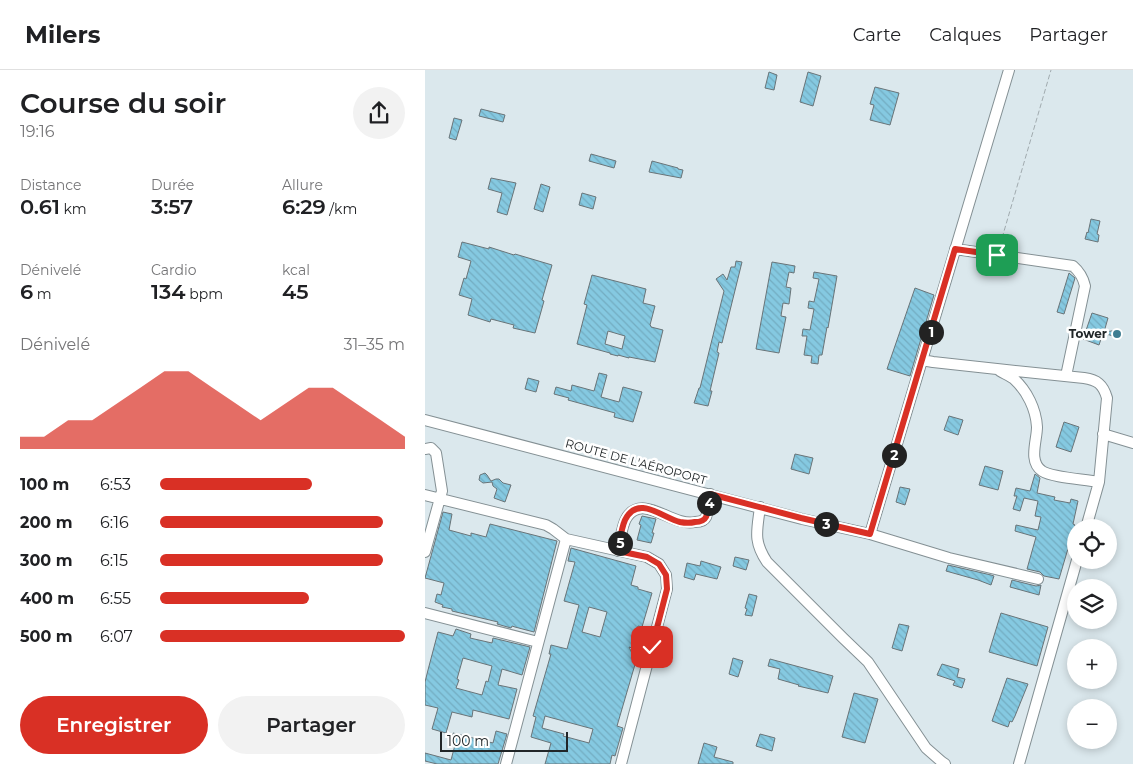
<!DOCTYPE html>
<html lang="fr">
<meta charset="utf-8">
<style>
body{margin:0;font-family:Montserrat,sans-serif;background:#f2f2f2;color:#202124;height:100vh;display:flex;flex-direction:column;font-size:19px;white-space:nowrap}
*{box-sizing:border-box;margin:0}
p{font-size:16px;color:#757577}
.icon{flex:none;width:28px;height:28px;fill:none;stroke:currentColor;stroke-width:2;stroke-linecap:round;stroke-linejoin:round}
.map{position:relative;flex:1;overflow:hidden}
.side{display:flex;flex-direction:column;background:#fff;width:425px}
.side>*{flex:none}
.fabs{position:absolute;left:642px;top:449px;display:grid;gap:10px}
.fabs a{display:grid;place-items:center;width:50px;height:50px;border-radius:50%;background:#fff;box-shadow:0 2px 8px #0003;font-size:25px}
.scale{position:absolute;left:15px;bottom:12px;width:128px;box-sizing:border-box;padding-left:5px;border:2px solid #212628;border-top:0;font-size:14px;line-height:18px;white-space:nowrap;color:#212628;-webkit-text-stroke:4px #fff;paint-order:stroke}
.pin{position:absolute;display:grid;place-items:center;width:42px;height:42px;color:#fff;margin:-21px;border-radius:10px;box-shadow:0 2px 8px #0006}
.km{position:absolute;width:25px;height:25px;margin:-12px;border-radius:50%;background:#222;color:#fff;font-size:14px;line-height:25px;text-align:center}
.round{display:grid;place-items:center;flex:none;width:52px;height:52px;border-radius:26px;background:#f2f2f2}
.overview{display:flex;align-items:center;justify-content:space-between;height:85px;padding:0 20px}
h1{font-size:28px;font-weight:600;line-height:38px}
.metrics{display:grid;grid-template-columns:repeat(3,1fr);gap:8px;height:85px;padding:5px 20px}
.metrics div{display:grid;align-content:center}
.metrics b{font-size:21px;font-weight:600}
.metrics small{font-size:14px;font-weight:400}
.metrics p{font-size:14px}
.chart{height:140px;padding:10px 20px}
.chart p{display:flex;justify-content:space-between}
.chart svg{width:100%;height:90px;margin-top:5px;fill:#d93025;opacity:.7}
.button{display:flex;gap:10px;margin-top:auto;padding:10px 20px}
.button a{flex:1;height:58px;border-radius:30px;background:#d93025;color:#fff;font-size:20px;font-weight:600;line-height:58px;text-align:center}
.button a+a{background:#f2f2f2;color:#202124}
ul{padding:0 20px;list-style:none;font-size:16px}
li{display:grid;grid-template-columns:80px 60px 1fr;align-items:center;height:38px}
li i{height:12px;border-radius:6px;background:#d93025}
header{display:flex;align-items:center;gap:30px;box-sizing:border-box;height:70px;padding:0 25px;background:#fff;border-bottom:1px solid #e0e0e0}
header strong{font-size:24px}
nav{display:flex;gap:28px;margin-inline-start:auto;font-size:18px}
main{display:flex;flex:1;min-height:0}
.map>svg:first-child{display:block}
</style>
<header>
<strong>Milers</strong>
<nav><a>Carte</a><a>Calques</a><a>Partager</a></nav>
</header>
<main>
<section class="side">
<div class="overview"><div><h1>Course du soir</h1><p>19:16</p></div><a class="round"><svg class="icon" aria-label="share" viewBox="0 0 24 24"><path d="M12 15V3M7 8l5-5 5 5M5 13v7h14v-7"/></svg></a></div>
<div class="metrics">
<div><p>Distance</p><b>0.61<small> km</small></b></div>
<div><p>Durée</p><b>3:57</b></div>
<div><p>Allure</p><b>6:29<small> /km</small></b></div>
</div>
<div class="metrics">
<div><p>Dénivelé</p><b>6<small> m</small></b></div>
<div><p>Cardio</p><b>134<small> bpm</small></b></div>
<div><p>kcal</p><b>45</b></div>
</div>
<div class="chart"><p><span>Dénivelé</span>31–35 m</p>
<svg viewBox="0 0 160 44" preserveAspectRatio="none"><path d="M0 44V38L10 38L20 30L30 30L40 22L50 14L60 6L70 6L80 14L90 22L100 30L110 22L120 14L130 14L140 22L150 30L160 38V44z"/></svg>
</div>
<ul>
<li><b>100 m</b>6:53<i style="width:62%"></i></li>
<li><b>200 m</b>6:16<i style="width:91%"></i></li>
<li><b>300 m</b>6:15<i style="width:91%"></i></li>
<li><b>400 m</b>6:55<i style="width:61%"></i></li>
<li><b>500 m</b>6:07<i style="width:100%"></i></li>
</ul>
<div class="button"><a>Enregistrer</a><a>Partager</a></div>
</section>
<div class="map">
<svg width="708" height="694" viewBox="0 0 708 694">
<defs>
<pattern id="building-back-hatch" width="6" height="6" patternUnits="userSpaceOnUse" patternTransform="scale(1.25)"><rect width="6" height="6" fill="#85c9e1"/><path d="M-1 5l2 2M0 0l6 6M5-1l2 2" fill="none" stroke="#73acc1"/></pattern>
</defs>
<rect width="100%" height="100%" fill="#dbe8ed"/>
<path fill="url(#building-back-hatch)" stroke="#697478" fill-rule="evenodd" d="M344,2L352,5L349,20L340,18Z
M383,2L396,6L388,36L375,32Z
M450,17L474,23L465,55L445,50L449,35L445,34Z
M56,39L80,45L78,52L54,46Z
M29,48L37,50L31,70L24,68Z
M166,84L191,91L189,98L164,91Z
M227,91L253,98V99L258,100L256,108L224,102Z
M66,108L91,113L82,145L72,142L77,123L63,119Z
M116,114L125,117L118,142L109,139Z
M157,123L171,127L168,139L154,135Z
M666,149L675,151L672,164L674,165L673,172L660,169L662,162L663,163Z
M37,172L64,179V177L89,185L90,184L127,195L117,230L119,231L110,263L88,258L89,255L66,249L65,252L43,245L47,229L34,225L39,208L41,209L46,191L33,187Z
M311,191L317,192L297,273L294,272L292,282L294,283L285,321H287L283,336L269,333L274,318H275L299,221L291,209L298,204L302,210L306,197H310Z
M347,192L370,196L369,203L364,202L361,217L366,218L364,234L358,233L356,246L361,247L354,283L331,279Z
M389,202L412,206L403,258L402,257L397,285H394L393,294L386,293L387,286L379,285L382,266H377L378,259L385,260L389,239L383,238L384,231L389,232L394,209L388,208Z
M644,203L650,208L639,244L632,242Z
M167,205L221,219L218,233L230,236L225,255L226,256V257L238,260L230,292L204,287V288L193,285V286L185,284V283L152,274L162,235L159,234ZM183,261L200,266L197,279L180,274Z
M490,218L509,225L485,306L462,299Z
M667,243L683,248L679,262L694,260L697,265L695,268H690L688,266L678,263L674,275L658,269Z
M174,303L182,305L176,327L194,332L198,317L217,322L208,352L189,347L190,343L143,330L144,328L129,324L131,317L146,321L147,315L169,321Z
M103,308L114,311L111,322L100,319Z
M524,346L538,350L533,365L519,360Z
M639,352L654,357L646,382L631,377Z
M370,384L388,388L384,404L366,399Z
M560,396L578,401L573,420L554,415Z
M60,403L62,405L66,411L71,409H74L78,413L86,415L80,432L69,428L72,419L68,416L67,412L58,413L54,410L55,405Z
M610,404L615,408L612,423L630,427L629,430L645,433L646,429L653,431L648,454L650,455L634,509L619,506L615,502L602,499L611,467L590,461L591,455L613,460L616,447L610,446L613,431L599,428L595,441L588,439L592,426H589L591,418L605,421Z
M475,417L485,419L480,435L471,432Z
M18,442L27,444L24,460L46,466V463L61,467L65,454L132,471L109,562L90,557L87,556L86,558L72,554L73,552L27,541V539L17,537L18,535L10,532L12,524L16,525L19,513L0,508Z
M217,446L231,449L227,463H229L226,473L212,470L216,455L214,454Z
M146,478L211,496L206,515L213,517V519L227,523L217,557L213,556L207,578L204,577L211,591L192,656L198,658L190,686L187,685L185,694H120L126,673L106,667L111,647L108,646L126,584H124L126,575L142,579L154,535L139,531L150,492L143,491ZM164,537L182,542L175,567L157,562ZM120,646L168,659L164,673L138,666L139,664L117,658Z
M310,487L324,490L321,500L308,496Z
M276,491L296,497L292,509L271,504L269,510L259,507L262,493L275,496Z
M523,495L566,505L569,506L566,515L553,510L521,501Z
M587,510L611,516L616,515L614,525L585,517Z
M324,524L332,526L327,546L320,545L322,539L320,538Z
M576,543L623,557L612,596L564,582Z
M474,554L484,556L477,581L467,578Z
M31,559L46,564L45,568L67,573L68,568L105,577L97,605L77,599L73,615L92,619L84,649L48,640L47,647L27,642L21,663L7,659L13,638L0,635V612L3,600L13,562L28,566ZM38,588L67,596L63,612L61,611L57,625L31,618L34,610L32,609Z
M308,588L318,591L313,607L304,604Z
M345,589L408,606L403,623L373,616L374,615L353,609L355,599L343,596Z
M517,594L534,599L532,607L540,609L537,618L528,615L530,611L512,605Z
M582,608L603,614L590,646L587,652L585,651L583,657L567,651Z
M429,623L453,629L440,673L417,667Z
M71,661L82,664L73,694H12L0,691V683L26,690L30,675L25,674L28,663L68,673Z
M335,664L350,668L347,681L331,676Z
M279,673L292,677L289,687L308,692V694H273Z"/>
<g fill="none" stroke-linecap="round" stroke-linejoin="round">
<defs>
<path id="minor" d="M530,179L648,196C655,202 658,207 660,216L641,306
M497,290L508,292L572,299L659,308C672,310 678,314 682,328L674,412L661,458
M575,301C580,304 585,306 589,309C602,321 611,339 612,357C612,371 603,391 617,401C628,408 660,409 674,412
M0,350L377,449L445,464L524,488L613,509
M678,364L708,373
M0,379L6,378L11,383L17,421L0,482
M0,425L121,455L128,459L141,469L222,487L234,494L241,505L242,519L196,694
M335,437C332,461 328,471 342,492L418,568L443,592L501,678L517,692L520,694
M445,464L584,0
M193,481C196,470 196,456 202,447C219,423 247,457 270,452C274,452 279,451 281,447C283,443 284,430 285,424
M0,543L113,572
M81,694L141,469
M594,694L652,490"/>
</defs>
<use href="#minor" stroke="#849094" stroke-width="12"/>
<path stroke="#a1abaf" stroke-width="1" stroke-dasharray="5 2.5" stroke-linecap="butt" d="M575,175L626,0"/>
<use href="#minor" stroke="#fff" stroke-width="10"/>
</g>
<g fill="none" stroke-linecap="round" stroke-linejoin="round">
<defs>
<path id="route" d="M227,577L242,519L241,505L234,494L222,487L193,481C195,471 196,459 200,450C213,424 238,448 255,452C260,453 266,453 270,452C274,452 279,451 281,447C283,443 284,430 285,424L376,448L445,464L530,179L572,185"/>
</defs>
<use href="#route" stroke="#fff" stroke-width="10"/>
<use href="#route" stroke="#d93025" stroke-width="6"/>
</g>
<circle fill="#3e7d91" stroke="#fff" stroke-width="2" cx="692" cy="264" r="5"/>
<g text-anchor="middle" stroke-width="5" stroke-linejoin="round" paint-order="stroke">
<g font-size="12" font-weight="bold" fill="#212628" stroke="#fff" text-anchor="end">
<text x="682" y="268">Tower</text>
</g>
<g font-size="12" fill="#212628" stroke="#fff">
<text transform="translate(211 392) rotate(15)" y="4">ROUTE DE L'AÉROPORT</text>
</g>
</g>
</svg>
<div class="fabs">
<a><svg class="icon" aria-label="locate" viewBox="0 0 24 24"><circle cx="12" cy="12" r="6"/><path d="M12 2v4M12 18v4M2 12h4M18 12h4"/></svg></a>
<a><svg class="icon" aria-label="layers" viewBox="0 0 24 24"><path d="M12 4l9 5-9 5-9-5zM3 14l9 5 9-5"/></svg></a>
<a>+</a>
<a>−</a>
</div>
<div class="scale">100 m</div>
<div class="pin" style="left:572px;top:185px;background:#1e9e55"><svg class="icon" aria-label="arrive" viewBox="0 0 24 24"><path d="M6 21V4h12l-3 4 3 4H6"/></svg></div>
<div class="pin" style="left:227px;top:577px;background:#d93025"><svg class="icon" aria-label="check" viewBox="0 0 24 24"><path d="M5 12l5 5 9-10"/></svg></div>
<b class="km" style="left:506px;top:262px">1</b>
<b class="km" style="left:469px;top:385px">2</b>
<b class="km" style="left:401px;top:454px">3</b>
<b class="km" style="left:284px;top:433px">4</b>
<b class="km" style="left:195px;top:473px">5</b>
</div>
</main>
